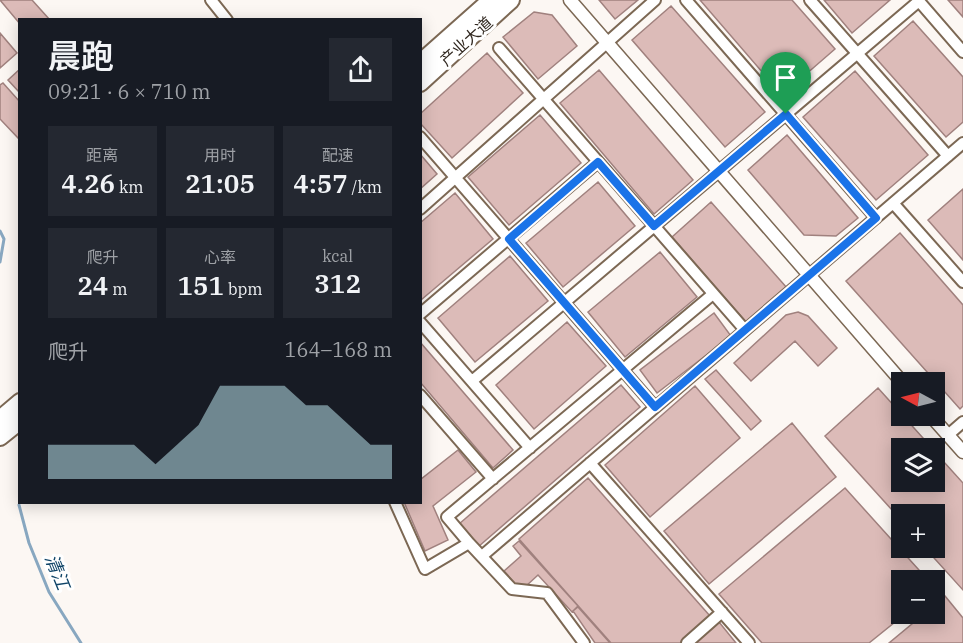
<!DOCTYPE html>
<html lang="zh">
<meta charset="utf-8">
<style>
body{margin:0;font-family:"IBM Plex Serif","Noto Sans SC",serif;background:#242831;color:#f1f3f6;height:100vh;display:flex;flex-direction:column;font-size:22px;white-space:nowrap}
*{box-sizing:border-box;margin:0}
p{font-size:20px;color:#9ea1a6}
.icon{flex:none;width:33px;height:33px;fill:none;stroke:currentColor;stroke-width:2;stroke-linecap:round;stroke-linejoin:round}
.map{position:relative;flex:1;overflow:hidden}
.drawer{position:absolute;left:18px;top:18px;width:404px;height:486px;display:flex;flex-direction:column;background:#171b24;border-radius:0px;box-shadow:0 3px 15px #0003}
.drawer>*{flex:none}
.needle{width:39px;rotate:277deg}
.fabs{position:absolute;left:891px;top:372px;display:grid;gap:12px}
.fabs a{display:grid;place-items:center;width:54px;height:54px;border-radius:0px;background:#171b24;box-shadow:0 3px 15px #0003;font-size:30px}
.pin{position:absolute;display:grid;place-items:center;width:51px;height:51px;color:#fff;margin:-62px -26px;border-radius:50% 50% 50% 0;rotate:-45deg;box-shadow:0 0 6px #0007}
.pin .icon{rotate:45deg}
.round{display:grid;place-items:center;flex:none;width:63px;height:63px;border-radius:0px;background:#242831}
.headline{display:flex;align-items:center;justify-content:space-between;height:102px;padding:0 30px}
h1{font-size:33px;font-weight:600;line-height:45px}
.stats{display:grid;grid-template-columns:repeat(3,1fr);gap:9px;height:102px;padding:6px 30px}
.stats div{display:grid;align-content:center;border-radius:0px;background:#242831;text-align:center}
.stats b{font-size:26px;font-weight:600}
.stats small{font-size:16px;font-weight:400}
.stats p{font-size:16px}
.chart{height:168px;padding:12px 30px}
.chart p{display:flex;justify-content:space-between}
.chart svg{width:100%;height:108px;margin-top:6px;fill:#95b5be;opacity:.7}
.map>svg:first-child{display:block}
</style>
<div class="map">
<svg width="963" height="643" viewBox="0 0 963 643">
<rect width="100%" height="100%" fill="#fcf7f3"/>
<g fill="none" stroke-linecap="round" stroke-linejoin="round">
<path stroke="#88a7c0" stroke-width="3" d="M0,231L4,239L0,262
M19,505L29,543L49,592L81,643"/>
</g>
<path fill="#dcbbb8" stroke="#a0817e" stroke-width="1.5" d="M0,0H32L50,20H20V24Z
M599,0H638L615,19Z
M700,0H792L835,49L782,95Z
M824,0H890L852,33Z
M948,0H963V17Z
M671,6L765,112L725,147L632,40Z
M534,12L552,15L577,46L538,79L503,37Z
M913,21L963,77V122L946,137L874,56Z
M0,33L17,53L0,68Z
M487,53L523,93L452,158L420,123V114Z
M20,69V93L8,80Z
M599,70L693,180L654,214L560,103Z
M855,71L928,155L876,200L803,117Z
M3,83L20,102V140L0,119V85Z
M540,115L581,163L509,225L468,177Z
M787,135L858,218L836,236L804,235L748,170Z
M420,154L437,174L420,189Z
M598,182L635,226L563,287L526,243Z
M963,189V260L928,220Z
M455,193L493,239L421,300L420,223Z
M711,202L787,288L747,323L672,237Z
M900,233L963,305V406L960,409L846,281Z
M660,252L697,297L625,357L588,312Z
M510,256L548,301L475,362L438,318Z
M798,312L808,316L837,348L818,366L795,341L751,381L734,363L786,315Z
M714,313L731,336L657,393L640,370Z
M567,322L606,366L534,429L496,385Z
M420,342L513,450L493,468L420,382Z
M716,370L761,421L751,430L705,379Z
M621,385L640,407L478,547L459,524Z
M695,386L740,438L650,517L605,465Z
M878,388L932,448H902V482H934V451L963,483V590L925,548H934V514H902V521L825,436Z
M792,423L836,477L709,584L664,531Z
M458,450L476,472L433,506L448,540L425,551L404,502H420V477L421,479Z
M588,478L710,616L680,643H611L519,539Z
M845,488L928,580H902V614H905L869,643H762L719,594Z
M519,541L578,606L572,612L538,575L525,587L516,585L504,571L521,556L513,546Z
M945,596L963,618V643H889L924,614H934V604Z
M578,607L610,643H595L573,611Z
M719,622L736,643H695Z"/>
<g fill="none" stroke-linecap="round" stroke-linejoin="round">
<defs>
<path id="minor" d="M211,0L227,20
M686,0L876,218
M810,0L948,156
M918,0L963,52
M499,48L745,330
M420,137L655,407
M893,203L963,282
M420,209L655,0
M420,314L598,162
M420,322L530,448
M472,381L919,1
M420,395L493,479
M948,435L963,422
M590,463L749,643
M395,502L425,569L469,543L512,589L547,593L584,643
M469,543L447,517L713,294
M482,556L963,143
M687,643L722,612"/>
<path id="tertiary" d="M570,0L902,382
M931,416L963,452"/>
<path id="primary" d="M420,63L491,0
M420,83L511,0
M0,419L20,402
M0,437L20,421"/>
</defs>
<use href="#minor" stroke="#7c6854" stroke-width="14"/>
<use href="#tertiary" stroke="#7c6854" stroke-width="15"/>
<use href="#primary" stroke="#7c6854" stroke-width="20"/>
<use href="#minor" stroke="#fff" stroke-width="10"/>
<use href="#tertiary" stroke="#fff" stroke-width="12"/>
<use href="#primary" stroke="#fff" stroke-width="16"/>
</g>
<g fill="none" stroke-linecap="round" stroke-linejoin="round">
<defs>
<path id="route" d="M786,114L876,218L655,407L509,239L598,162L654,226Z"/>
</defs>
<use href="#route" stroke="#fff" stroke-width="12"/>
<use href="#route" stroke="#1a73e8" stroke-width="8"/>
</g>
<g text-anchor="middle" stroke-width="6" stroke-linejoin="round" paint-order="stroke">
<g font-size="16" fill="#312820" stroke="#fff">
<text transform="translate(466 41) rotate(-42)" y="6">产业大道</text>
</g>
<g font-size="18" font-style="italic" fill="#114568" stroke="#fff">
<text transform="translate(57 572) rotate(68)" y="6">清江</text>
</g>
</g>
</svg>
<div class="fabs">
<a><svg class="needle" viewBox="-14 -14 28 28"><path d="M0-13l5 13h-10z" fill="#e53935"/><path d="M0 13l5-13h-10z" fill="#9ea1a6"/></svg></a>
<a><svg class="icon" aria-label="layers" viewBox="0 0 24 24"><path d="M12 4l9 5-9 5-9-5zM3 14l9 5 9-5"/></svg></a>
<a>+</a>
<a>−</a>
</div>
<div class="pin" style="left:786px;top:114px;background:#1e9e55"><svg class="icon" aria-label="arrive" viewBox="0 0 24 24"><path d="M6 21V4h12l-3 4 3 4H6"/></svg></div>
<section class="drawer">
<div class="headline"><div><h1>晨跑</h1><p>09:21 · 6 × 710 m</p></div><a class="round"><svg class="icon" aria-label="share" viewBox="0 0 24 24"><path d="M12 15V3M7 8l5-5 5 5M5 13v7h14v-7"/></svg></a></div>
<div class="stats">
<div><p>距离</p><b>4.26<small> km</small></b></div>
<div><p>用时</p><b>21:05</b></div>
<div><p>配速</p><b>4:57<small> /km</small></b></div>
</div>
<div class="stats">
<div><p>爬升</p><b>24<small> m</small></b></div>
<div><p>心率</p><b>151<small> bpm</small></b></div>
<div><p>kcal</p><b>312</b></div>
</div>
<div class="chart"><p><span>爬升</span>164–168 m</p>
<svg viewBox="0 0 160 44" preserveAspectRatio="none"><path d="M0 44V30L10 30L20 30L30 30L40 30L50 38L60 30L70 22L80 6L90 6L100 6L110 6L120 14L130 14L140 22L150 30L160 30V44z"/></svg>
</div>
</section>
</div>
